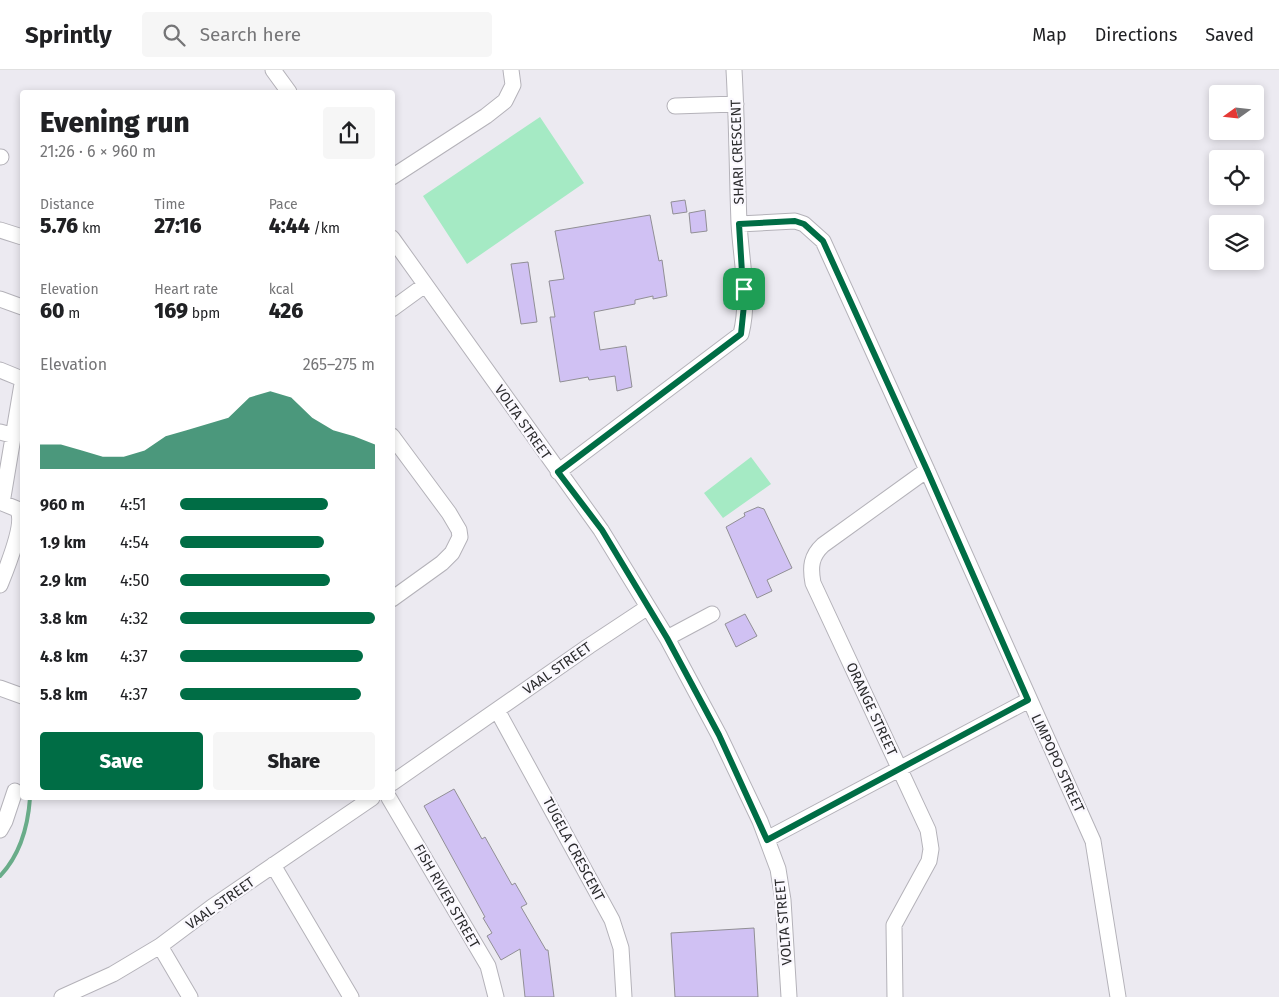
<!DOCTYPE html>
<meta charset="utf-8">
<style>
body{margin:0;font-family:"Fira Sans",sans-serif;background:#f6f6f6;color:#202124;height:100vh;display:flex;flex-direction:column;font-size:19px;white-space:nowrap}
*{box-sizing:border-box;margin:0}
p{font-size:16px;color:#757577}
.icon{flex:none;width:28px;height:28px;fill:none;stroke:currentColor;stroke-width:2;stroke-linecap:round;stroke-linejoin:round}
.map{position:relative;flex:1;overflow:hidden}
.sheet{position:absolute;left:20px;top:20px;width:375px;height:710px;display:flex;flex-direction:column;background:#fff;border-radius:5px;box-shadow:0 2px 8px #0003}
.sheet>*{flex:none}
.needle{width:32px;rotate:255deg}
.tools{position:absolute;left:1209px;top:15px;display:grid;gap:10px}
.tools a{display:grid;place-items:center;width:55px;height:55px;border-radius:5px;background:#fff;box-shadow:0 2px 8px #0003;font-size:25px}
.pin{position:absolute;display:grid;place-items:center;width:42px;height:42px;color:#fff;margin:-21px;border-radius:10px;box-shadow:0 2px 8px #0006}
.round{display:grid;place-items:center;flex:none;width:52px;height:52px;border-radius:5px;background:#f6f6f6}
.head{display:flex;align-items:center;justify-content:space-between;height:85px;padding:0 20px}
h1{font-size:28px;font-weight:800;line-height:38px}
.metrics{display:grid;grid-template-columns:repeat(3,1fr);gap:8px;height:85px;padding:5px 20px}
.metrics div{display:grid;align-content:center}
.metrics b{font-size:21px;font-weight:800}
.metrics small{font-size:14px;font-weight:400}
.metrics p{font-size:14px}
.chart{height:140px;padding:10px 20px}
.chart p{display:flex;justify-content:space-between}
.chart svg{width:100%;height:90px;margin-top:5px;fill:#006d45;opacity:.7}
.action{display:flex;gap:10px;margin-top:auto;padding:10px 20px}
.action a{flex:1;height:58px;border-radius:5px;background:#006d45;color:#fff;font-size:20px;font-weight:800;line-height:58px;text-align:center}
.action a+a{background:#f6f6f6;color:#202124}
ul{padding:0 20px;list-style:none;font-size:16px}
li{display:grid;grid-template-columns:80px 60px 1fr;align-items:center;height:38px}
li i{height:12px;border-radius:6px;background:#006d45}
header{display:flex;align-items:center;gap:30px;box-sizing:border-box;height:70px;padding:0 25px;background:#fff;border-bottom:1px solid #e0e0e0}
header strong{font-size:24px}
nav{display:flex;gap:28px;margin-inline-start:auto;font-size:18px}
.search{width:350px;height:45px;background:#f6f6f6;display:flex;align-items:center;gap:12px;box-sizing:border-box;padding:0 18px;border-radius:5px;color:#757577;font-size:19px}
.map>svg:first-child{display:block}
</style>
<header>
<strong>Sprintly</strong>
<div class="search"><svg class="icon" aria-label="search" viewBox="0 0 24 24"><circle cx="10" cy="10" r="6"/><path d="M15 15l6 6"/></svg>Search here</div>
<nav><a>Map</a><a>Directions</a><a>Saved</a></nav>
</header>
<div class="map">
<svg width="1279" height="927" viewBox="0 0 1279 927">
<rect width="100%" height="100%" fill="#eceaf1"/>
<path fill="#a5eac4" d="M540,47L584,113L467,194L423,126Z
M751,387L771,414L723,448L704,423Z"/>
<g fill="none" stroke-linecap="round" stroke-linejoin="round">
<path stroke="#69ac89" stroke-width="4" d="M0,806C20,785 28,756 30,728"/>
</g>
<path fill="#d0c1f3" stroke="#918f95" d="M685,130L687,142L673,144L671,132Z
M705,140L707,161L691,163L689,143Z
M650,145L659,191L662,190L667,226L653,229V226L635,230V234L594,242L600,280L626,276L632,317L617,321L615,306L589,310L588,307L560,312L550,247H555L549,211L564,209L555,161Z
M528,192L537,252L521,254L511,194Z
M758,437L764,439L792,498L767,510L772,521L757,528L726,457L745,446L744,443Z
M745,544L757,566L736,577L725,554Z
M454,719L482,769L485,767L512,815L515,813L527,834L521,837L546,880H548L554,927H525L520,879L501,890L487,866L492,863L483,848L485,847L424,736Z
M754,858L758,927H675L671,863Z"/>
<g fill="none" stroke-linecap="round" stroke-linejoin="round">
<defs>
<path id="minor" d="M273,0L289,22
M675,36L736,34
M0,87H1
M392,107L486,46L505,31L513,15L511,0
M739,154L795,151L804,154L823,171L927,400L1093,771L1118,927
M0,160L22,167
M392,168L601,460L667,568L719,665L760,751L778,799L783,830L789,927
M0,229L22,237
M392,239L425,215
M0,300L22,309
M0,362L15,366
M392,366L449,443L459,460L460,467L452,483L442,493L392,529
M558,402L741,264C750,228 741,190 739,153C737,102 737,51 734,0
M0,515C6,500 26,452 17,439L2,433L22,314
M667,568L712,544
M0,618L22,626
M497,640L612,850L621,878L624,927
M392,713L589,576L648,537
M389,728L488,896L496,927
M0,760L5,751L15,721
M767,769L1029,630
M273,795L351,927
M160,876L190,927
M62,927L113,904L160,876L212,837L372,728
M895,927L894,855L929,791L931,779L928,760L813,513C810,497 811,486 823,475L927,400"/>
</defs>
<use href="#minor" stroke="#b4b2b9" stroke-width="17"/>
<use href="#minor" stroke="#fff" stroke-width="15"/>
</g>
<g fill="none" stroke-linecap="round" stroke-linejoin="round">
<defs>
<path id="route" d="M795,151L804,154L823,171L927,400L1028,630L767,770L719,665L667,568L602,460L558,402L741,264L744,235L739,154Z"/>
</defs>
<use href="#route" stroke="#fff" stroke-width="10"/>
<use href="#route" stroke="#006d45" stroke-width="6"/>
</g>
<g text-anchor="middle" stroke-width="4.5" stroke-linejoin="round" paint-order="stroke">
<g font-size="14" fill="#2b2b2d" stroke="#faf8fe">
<text transform="translate(737 82) rotate(-92)" y="5">SHARI CRESCENT</text>
<text transform="translate(523 352) rotate(55)" y="5">VOLTA STREET</text>
<text transform="translate(557 598) rotate(-35)" y="5">VAAL STREET</text>
<text transform="translate(872 639) rotate(65)" y="5">ORANGE STREET</text>
<text transform="translate(1058 693) rotate(65)" y="5">LIMPOPO STREET</text>
<text transform="translate(574 779) rotate(62)" y="5">TUGELA CRESCENT</text>
<text transform="translate(447 826) rotate(60)" y="5">FISH RIVER STREET</text>
<text transform="translate(220 833) rotate(-35)" y="5">VAAL STREET</text>
<text transform="translate(783 852) rotate(-95)" y="5">VOLTA STREET</text>
</g>
</g>
</svg>
<div class="tools">
<a><svg class="needle" viewBox="-14 -14 28 28"><path d="M0-13l5 13h-10z" fill="#e53935"/><path d="M0 13l5-13h-10z" fill="#757577"/></svg></a>
<a><svg class="icon" aria-label="locate" viewBox="0 0 24 24"><circle cx="12" cy="12" r="6"/><path d="M12 2v4M12 18v4M2 12h4M18 12h4"/></svg></a>
<a><svg class="icon" aria-label="layers" viewBox="0 0 24 24"><path d="M12 4l9 5-9 5-9-5zM3 14l9 5 9-5"/></svg></a>
</div>
<div class="pin" style="left:744px;top:219px;background:#1e9e55"><svg class="icon" aria-label="arrive" viewBox="0 0 24 24"><path d="M6 21V4h12l-3 4 3 4H6"/></svg></div>
<section class="sheet">
<div class="head"><div><h1>Evening run</h1><p>21:26 · 6 × 960 m</p></div><a class="round"><svg class="icon" aria-label="share" viewBox="0 0 24 24"><path d="M12 15V3M7 8l5-5 5 5M5 13v7h14v-7"/></svg></a></div>
<div class="metrics">
<div><p>Distance</p><b>5.76<small> km</small></b></div>
<div><p>Time</p><b>27:16</b></div>
<div><p>Pace</p><b>4:44<small> /km</small></b></div>
</div>
<div class="metrics">
<div><p>Elevation</p><b>60<small> m</small></b></div>
<div><p>Heart rate</p><b>169<small> bpm</small></b></div>
<div><p>kcal</p><b>426</b></div>
</div>
<div class="chart"><p><span>Elevation</span>265–275 m</p>
<svg viewBox="0 0 160 44" preserveAspectRatio="none"><path d="M0 44V32L10 32L20 35L30 38L40 38L50 35L60 28L70 25L80 22L90 19L100 9L110 6L120 9L130 19L140 25L150 28L160 32V44z"/></svg>
</div>
<ul>
<li><b>960 m</b>4:51<i style="width:76%"></i></li>
<li><b>1.9 km</b>4:54<i style="width:74%"></i></li>
<li><b>2.9 km</b>4:50<i style="width:77%"></i></li>
<li><b>3.8 km</b>4:32<i style="width:100%"></i></li>
<li><b>4.8 km</b>4:37<i style="width:94%"></i></li>
<li><b>5.8 km</b>4:37<i style="width:93%"></i></li>
</ul>
<div class="action"><a>Save</a><a>Share</a></div>
</section>
</div>
